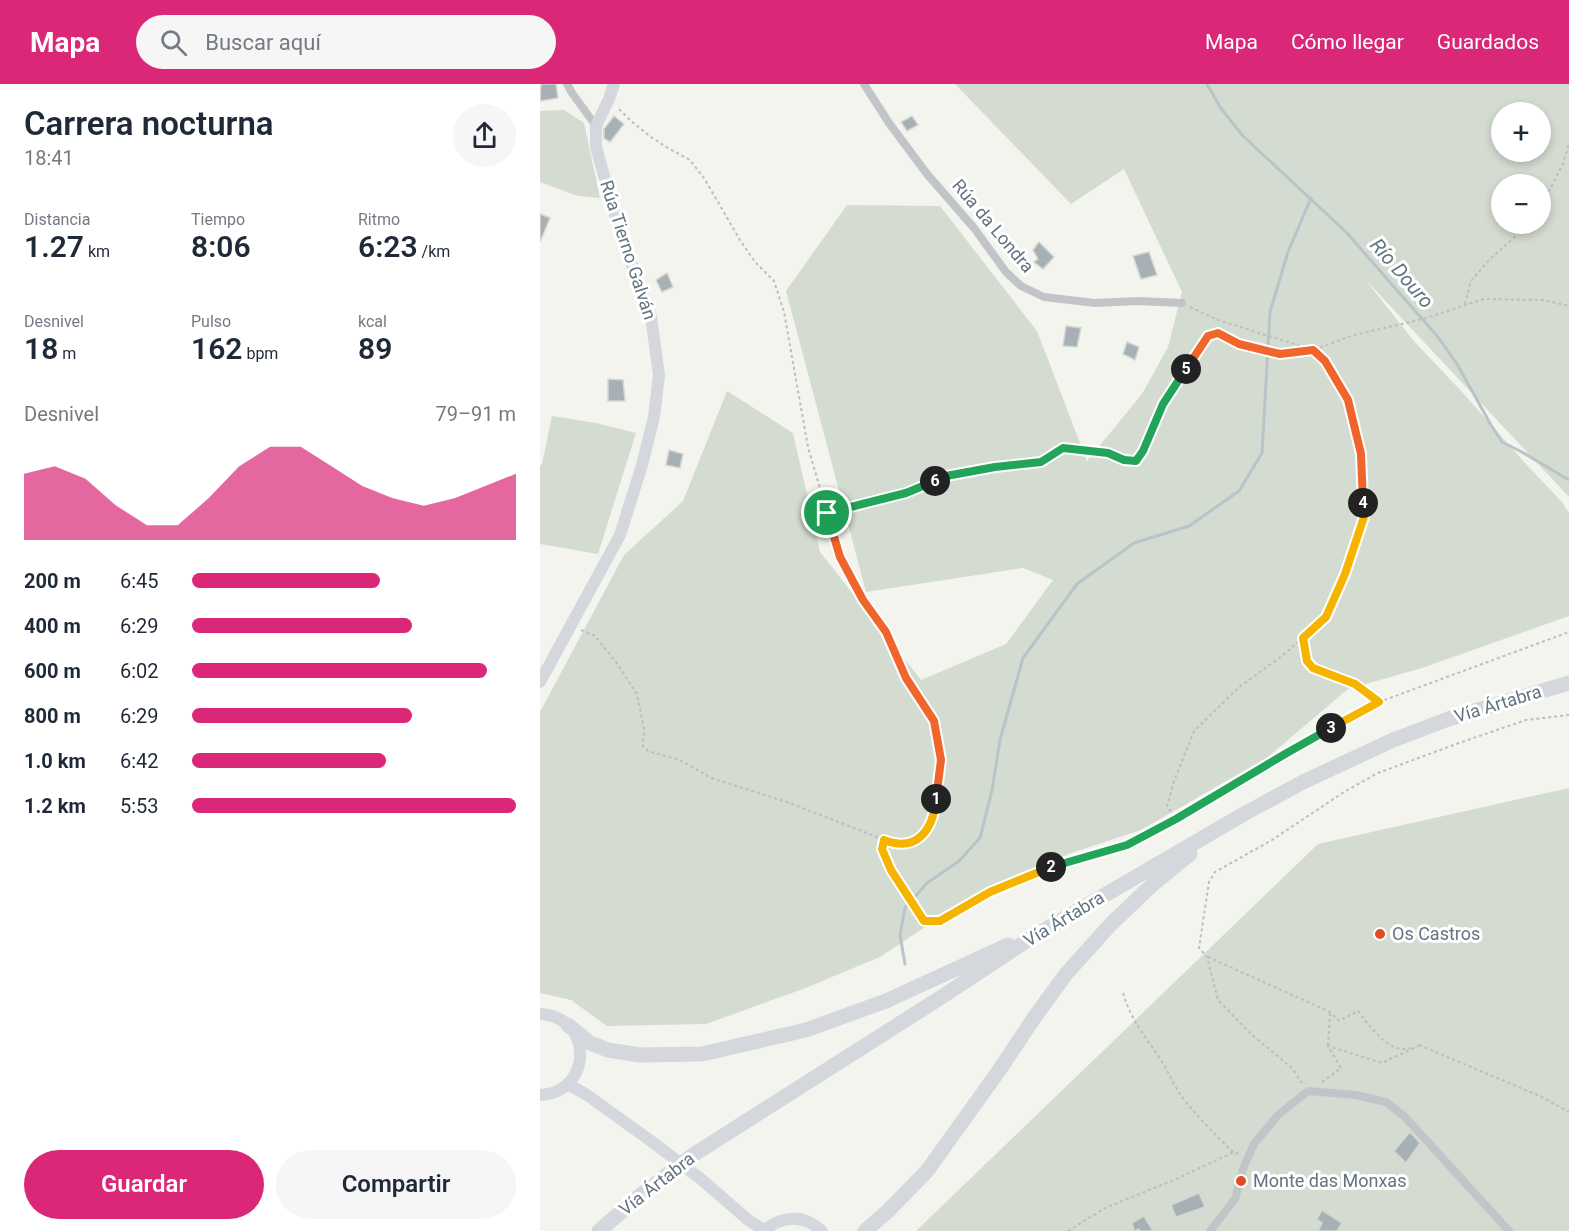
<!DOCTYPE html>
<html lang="es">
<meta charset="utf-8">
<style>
body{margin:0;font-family:Roboto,sans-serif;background:#f6f6f7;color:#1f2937;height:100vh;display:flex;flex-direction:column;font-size:22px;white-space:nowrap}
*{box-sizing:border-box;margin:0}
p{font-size:20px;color:#747a83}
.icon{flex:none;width:33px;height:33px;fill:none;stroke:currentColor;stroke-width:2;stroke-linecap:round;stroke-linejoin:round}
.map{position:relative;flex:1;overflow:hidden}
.drawer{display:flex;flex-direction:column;background:#fff;width:540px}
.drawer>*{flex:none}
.controls{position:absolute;left:951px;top:18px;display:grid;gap:12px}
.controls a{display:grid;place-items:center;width:60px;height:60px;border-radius:50%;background:#fff;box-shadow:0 3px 9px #0003;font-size:30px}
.pin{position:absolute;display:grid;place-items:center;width:51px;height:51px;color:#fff;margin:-26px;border:3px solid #fff;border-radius:50%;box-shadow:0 2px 6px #0007}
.km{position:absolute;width:30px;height:30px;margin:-15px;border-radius:50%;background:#222;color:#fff;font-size:16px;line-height:30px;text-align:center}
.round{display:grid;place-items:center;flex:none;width:63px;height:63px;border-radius:32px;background:#f6f6f7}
.headline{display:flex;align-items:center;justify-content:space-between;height:102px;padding:0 24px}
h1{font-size:33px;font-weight:600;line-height:45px}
.figures{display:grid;grid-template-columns:repeat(3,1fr);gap:9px;height:102px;padding:6px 24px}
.figures div{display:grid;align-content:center}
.figures b{font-size:30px;font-weight:600}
.figures small{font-size:16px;font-weight:400}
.figures p{font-size:16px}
.chart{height:168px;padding:12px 24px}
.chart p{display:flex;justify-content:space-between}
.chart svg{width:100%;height:108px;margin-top:6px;fill:#db2777;opacity:.7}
.cta{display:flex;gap:12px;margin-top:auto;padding:12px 24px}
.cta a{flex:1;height:69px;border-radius:36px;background:#db2777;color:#fff;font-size:24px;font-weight:600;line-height:69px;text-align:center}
.cta a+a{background:#f6f6f7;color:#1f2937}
ul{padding:0 24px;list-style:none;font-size:20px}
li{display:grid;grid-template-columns:96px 72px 1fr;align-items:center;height:45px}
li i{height:15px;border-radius:8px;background:#db2777}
header{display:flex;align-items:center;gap:36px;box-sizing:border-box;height:84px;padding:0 30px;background:#db2777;color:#fff}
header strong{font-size:28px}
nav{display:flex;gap:33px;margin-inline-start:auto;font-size:21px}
.search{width:420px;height:54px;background:#f6f6f7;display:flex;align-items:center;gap:15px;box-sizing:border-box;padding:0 21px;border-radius:33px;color:#747a83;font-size:22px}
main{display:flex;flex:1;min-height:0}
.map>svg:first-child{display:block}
</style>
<header>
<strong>Mapa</strong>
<div class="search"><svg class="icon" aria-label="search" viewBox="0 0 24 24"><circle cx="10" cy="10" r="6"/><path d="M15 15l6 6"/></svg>Buscar aquí</div>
<nav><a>Mapa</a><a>Cómo llegar</a><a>Guardados</a></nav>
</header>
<main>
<section class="drawer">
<div class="headline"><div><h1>Carrera nocturna</h1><p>18:41</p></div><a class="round"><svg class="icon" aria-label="share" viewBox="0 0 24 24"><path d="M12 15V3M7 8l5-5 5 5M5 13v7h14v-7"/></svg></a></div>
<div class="figures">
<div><p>Distancia</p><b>1.27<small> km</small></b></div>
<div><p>Tiempo</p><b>8:06</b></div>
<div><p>Ritmo</p><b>6:23<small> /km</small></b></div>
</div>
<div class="figures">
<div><p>Desnivel</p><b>18<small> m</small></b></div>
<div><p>Pulso</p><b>162<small> bpm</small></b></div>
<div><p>kcal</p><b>89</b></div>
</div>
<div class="chart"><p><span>Desnivel</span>79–91 m</p>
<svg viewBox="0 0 160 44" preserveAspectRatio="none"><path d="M0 44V17L10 14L20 19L30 30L40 38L50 38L60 27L70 14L80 6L90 6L100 14L110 22L120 27L130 30L140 27L150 22L160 17V44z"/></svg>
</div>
<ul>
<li><b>200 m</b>6:45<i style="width:58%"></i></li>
<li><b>400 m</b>6:29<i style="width:68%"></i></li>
<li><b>600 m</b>6:02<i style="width:91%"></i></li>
<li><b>800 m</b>6:29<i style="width:68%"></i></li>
<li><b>1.0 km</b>6:42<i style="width:60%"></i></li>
<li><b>1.2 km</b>5:53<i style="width:100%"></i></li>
</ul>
<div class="cta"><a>Guardar</a><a>Compartir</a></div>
</section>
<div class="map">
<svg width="1029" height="1147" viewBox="0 0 1029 1147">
<rect width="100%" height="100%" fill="#f4f4ef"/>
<path fill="#d4dbd1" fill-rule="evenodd" d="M415,0H1029V413L824,194L873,256L923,309L985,379L1022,418L1029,429V532L882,584L808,605L728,673L601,746L531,769L433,811L340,873L263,905L166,940L67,942L31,916L0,909V628L84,471L143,417L187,307L253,349L280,468L381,596L466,560L513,496L483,484L326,508L246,207L307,121L400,122L497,247L547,377L602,310L628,263L642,208L584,85L531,120ZM962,28H1000V68H962ZM962,100H1000V140H962Z
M24,26L44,39L60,114L38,112L0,98V27Z
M12,332L56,339L96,349L58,470L0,460V382L2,380Z
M1029,704V1147H376L778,760Z"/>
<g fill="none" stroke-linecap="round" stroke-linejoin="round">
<path stroke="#b9c4c9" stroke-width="3" d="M667,0L680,23L702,51L806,148L898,253L917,280L951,341L962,358L980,367L1029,396
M365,880L360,851L365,824L387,799L419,777L440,754L452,706L460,656L483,574L537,500L594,459L649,442L699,407L722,369L730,228L748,168L771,114"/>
</g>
<path fill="#a7b0b4" stroke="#d5d5d2" stroke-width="1.5" d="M1,0H16L18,14L0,17Z
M74,32L84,40L70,58L64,54V45Z
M372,32L378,41L367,47L361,38Z
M0,130L10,134L0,158Z
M499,158L514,173L503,185L494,178L498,175L493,166Z
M609,168L617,191L601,195L593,172Z
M127,189L133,203L122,208L116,196Z
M526,242L541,244L537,263L523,262Z
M587,258L599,263L595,276L583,270Z
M68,295L83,296L85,317H68Z
M129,366L143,370L140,384L126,381Z
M870,1048L880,1059L866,1079L854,1067Z
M659,1109L665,1123L636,1133L631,1121Z
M782,1126L802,1139L797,1147H778L782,1139L777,1135Z
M604,1132L613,1147H600L599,1145L594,1147L592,1139Z"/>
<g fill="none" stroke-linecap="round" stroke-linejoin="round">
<path stroke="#bbbdbf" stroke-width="2" stroke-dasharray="3 3" stroke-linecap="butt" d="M1000,124L1023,80L1029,59
M925,220L931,197L950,175L989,140
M650,223L678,236L773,266L814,251L883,235L944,215L1003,216L1029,222
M287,429L366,409L406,392L455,383L501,378L523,364L568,369L584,376L596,377L603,367L623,320L668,252L679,249L699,260L740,270L773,266L785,277L808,316L821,370L824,433L805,490L786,533L746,569L698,604L654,647L634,697L627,722L636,735L745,670L839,618L1029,548
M41,546L55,552L76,578L97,610L104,645L103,662L108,667L140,676L171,694L247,718L355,760H369L387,746L395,721L401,676L394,637L366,593L346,548L323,516L300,473L268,363L244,228L234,197L215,178L200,156L164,94L150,76L128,64L111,53L91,37L78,24
M763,554L767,577L773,584L815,600L839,618
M344,756L342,765L351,786L384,837H400L450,808L519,780L587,761L635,735
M668,873L790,928L799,937L818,927C829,941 849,971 870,964
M583,909C592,938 603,949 619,973C627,985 632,998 640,1010C653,1029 676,1051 693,1068
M879,961L1002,1013L1029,1028
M788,962L790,929
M782,998L801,984L788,962L842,979L880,961
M762,999L753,985L711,950L678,916L667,873L659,864L669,798L675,788L732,756L804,708L838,689L919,659L986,636L1029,631
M528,1147L565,1124L634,1096L694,1068L699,1070"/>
<path stroke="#c1c5c8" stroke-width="8" d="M27,0L32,9L56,42
M324,0L349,39L387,90L434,144L466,188L481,202L504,213L555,219L598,217L642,219
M670,1147L695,1115L703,1085L714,1060L738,1031L768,1007L816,1011L846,1018L865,1033L969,1147"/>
<path stroke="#d4d8dc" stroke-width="12" d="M0,598L80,451L102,381L114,333L119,291L111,233L78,142L56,63V42L69,15L74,0
M0,930C53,932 54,1008 0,1011
M28,1000L47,1011L111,1057L161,1095L207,1135L224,1146
M223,1147C243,1131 263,1130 282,1147"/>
<path stroke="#d4d8dc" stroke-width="15" d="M28,941L50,959L68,966L100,971L162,970L266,946L346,917L468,861
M59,1147L102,1110L153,1071L400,914L491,854L702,731L763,698L853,656L911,634L1029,599
M325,1147L348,1127L387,1087L458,988L494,934L526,890L571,840L612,801L650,770"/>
</g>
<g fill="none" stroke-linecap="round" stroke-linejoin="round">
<defs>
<path id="split-1" d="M287,429L300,473L323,516L346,548L366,594L394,637L401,676L396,715"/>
<path id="split-2" d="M396,715C393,746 377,769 344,756L342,765L351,786L384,837H400L450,808L511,783"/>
<path id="split-3" d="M511,783L587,761L636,735L745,670L791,644"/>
<path id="split-4" d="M791,644L839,618L815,600L773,584L767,577L763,554L786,533L805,490L824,433L823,419"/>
<path id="split-5" d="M646,285L668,252L678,249L699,260L740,270L773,266L785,277L808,316L821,370L823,419"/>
<path id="split-6" d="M395,397L406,392L455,383L501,378L523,364L568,369L584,376L596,377L603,367L623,320L646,285"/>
<path id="split-7" d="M287,429L366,409L395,397"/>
</defs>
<use href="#split-1" stroke="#fff" stroke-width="12"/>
<use href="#split-2" stroke="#fff" stroke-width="12"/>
<use href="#split-3" stroke="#fff" stroke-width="12"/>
<use href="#split-4" stroke="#fff" stroke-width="12"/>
<use href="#split-5" stroke="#fff" stroke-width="12"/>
<use href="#split-6" stroke="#fff" stroke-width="12"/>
<use href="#split-7" stroke="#fff" stroke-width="12"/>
<use href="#split-1" stroke="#f0652b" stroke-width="8"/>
<use href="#split-2" stroke="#f5b400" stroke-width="8"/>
<use href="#split-3" stroke="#22a559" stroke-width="8"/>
<use href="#split-4" stroke="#f5b400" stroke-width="8"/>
<use href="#split-5" stroke="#f0652b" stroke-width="8"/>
<use href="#split-6" stroke="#22a559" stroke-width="8"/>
<use href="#split-7" stroke="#22a559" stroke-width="8"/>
</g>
<g fill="#e14c22" stroke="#fff" stroke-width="2">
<circle cx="840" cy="850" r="6"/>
<circle cx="701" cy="1097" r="6"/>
</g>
<g text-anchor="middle" stroke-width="6" stroke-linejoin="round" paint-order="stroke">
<g font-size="18" fill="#637480" stroke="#fff">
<text transform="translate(453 142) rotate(50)" y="6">Rúa da Londra</text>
<text transform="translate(88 166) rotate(72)" y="6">Rúa Tierno Galván</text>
<text transform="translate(958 620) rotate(-17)" y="6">Vía Ártabra</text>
<text transform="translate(524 835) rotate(-31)" y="6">Vía Ártabra</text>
<text transform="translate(117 1100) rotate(-38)" y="6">Vía Ártabra</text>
</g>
<g font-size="18" fill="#637480" stroke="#fff" text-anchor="start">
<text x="852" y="856">Os Castros</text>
<text x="713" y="1103">Monte das Monxas</text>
</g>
<g font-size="20" font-style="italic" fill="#5f767f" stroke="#fff">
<text transform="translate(862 189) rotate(49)" y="7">Río Douro</text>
</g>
</g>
</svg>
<div class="controls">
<a>+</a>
<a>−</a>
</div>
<div class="pin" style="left:287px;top:429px;background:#1e9e55"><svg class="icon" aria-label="arrive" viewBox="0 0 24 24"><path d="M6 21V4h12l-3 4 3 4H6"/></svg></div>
<b class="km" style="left:396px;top:715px">1</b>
<b class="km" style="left:511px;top:783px">2</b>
<b class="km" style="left:791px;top:644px">3</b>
<b class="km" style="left:823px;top:419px">4</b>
<b class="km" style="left:646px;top:285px">5</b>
<b class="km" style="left:395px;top:397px">6</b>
</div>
</main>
